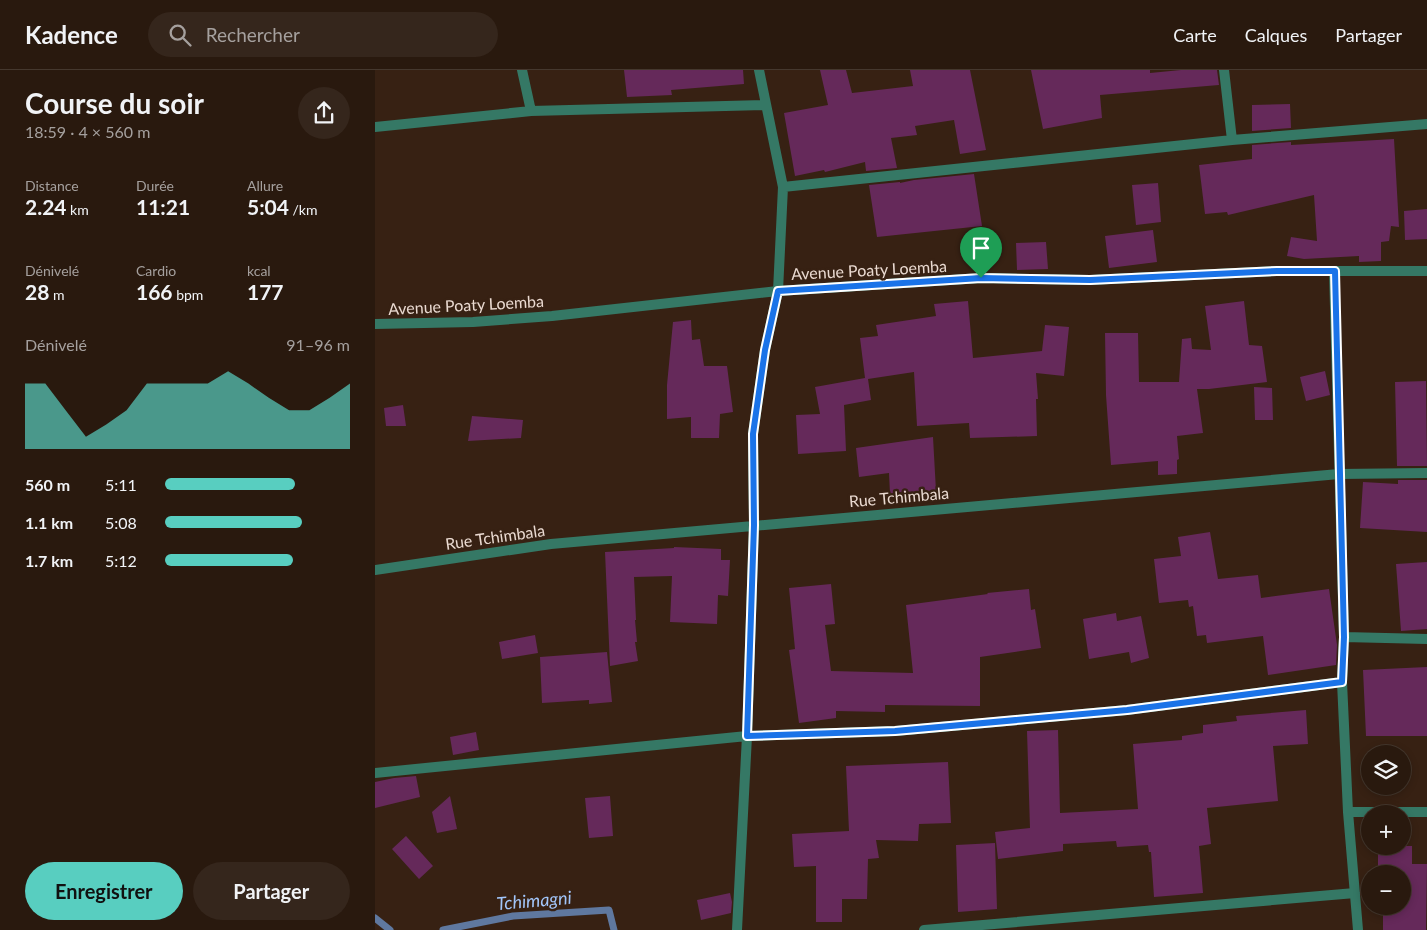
<!DOCTYPE html>
<html lang="fr">
<meta charset="utf-8">
<style>
body{margin:0;font-family:Lato,sans-serif;background:#35261c;color:#f1f3f6;height:100vh;display:flex;flex-direction:column;font-size:19px;white-space:nowrap}
*{box-sizing:border-box;margin:0}
p{font-size:16px;color:#a5a09e}
.icon{flex:none;width:28px;height:28px;fill:none;stroke:currentColor;stroke-width:2;stroke-linecap:round;stroke-linejoin:round}
.map{position:relative;flex:1;overflow:hidden}
.panel{display:flex;flex-direction:column;background:#29190e;width:375px}
.panel>*{flex:none}
.buttons{position:absolute;left:986px;top:675px;display:grid;gap:10px}
.buttons a{display:grid;place-items:center;width:50px;height:50px;border-radius:50%;background:#29190e;box-shadow:0 2px 8px #0003,0 0 0 1px #45382e;font-size:25px}
.pin{position:absolute;display:grid;place-items:center;width:42px;height:42px;color:#fff;margin:-51px -21px;border-radius:50% 50% 50% 0;rotate:-45deg;box-shadow:0 0 5px #0007}
.pin .icon{rotate:45deg}
.round{display:grid;place-items:center;flex:none;width:52px;height:52px;border-radius:26px;background:#35261c}
.head{display:flex;align-items:center;justify-content:space-between;height:85px;padding:0 25px}
h1{font-size:28px;font-weight:700;line-height:38px}
.metrics{display:grid;grid-template-columns:repeat(3,1fr);gap:8px;height:85px;padding:5px 25px}
.metrics div{display:grid;align-content:center}
.metrics b{font-size:21px;font-weight:700}
.metrics small{font-size:14px;font-weight:400}
.metrics p{font-size:14px}
.chart{height:140px;padding:10px 25px}
.chart p{display:flex;justify-content:space-between}
.chart svg{width:100%;height:90px;margin-top:5px;fill:#58cec0;opacity:.7}
.primary-button{display:flex;gap:10px;margin-top:auto;padding:10px 25px}
.primary-button a{flex:1;height:58px;border-radius:30px;background:#58cec0;color:#111;font-size:20px;font-weight:700;line-height:58px;text-align:center}
.primary-button a+a{background:#35261c;color:#f1f3f6}
ul{padding:0 25px;list-style:none;font-size:16px}
li{display:grid;grid-template-columns:80px 60px 1fr;align-items:center;height:38px}
li i{height:12px;border-radius:6px;background:#58cec0}
header{display:flex;align-items:center;gap:30px;box-sizing:border-box;height:70px;padding:0 25px;background:#29190e;border-bottom:1px solid #45382e}
header strong{font-size:24px}
nav{display:flex;gap:28px;margin-inline-start:auto;font-size:18px}
.search{width:350px;height:45px;background:#35261c;display:flex;align-items:center;gap:12px;box-sizing:border-box;padding:0 18px;border-radius:28px;color:#a5a09e;font-size:19px}
main{display:flex;flex:1;min-height:0}
.map>svg:first-child{display:block}
</style>
<header>
<strong>Kadence</strong>
<div class="search"><svg class="icon" aria-label="search" viewBox="0 0 24 24"><circle cx="10" cy="10" r="6"/><path d="M15 15l6 6"/></svg>Rechercher</div>
<nav><a>Carte</a><a>Calques</a><a>Partager</a></nav>
</header>
<main>
<section class="panel">
<div class="head"><div><h1>Course du soir</h1><p>18:59 · 4 × 560 m</p></div><a class="round"><svg class="icon" aria-label="share" viewBox="0 0 24 24"><path d="M12 15V3M7 8l5-5 5 5M5 13v7h14v-7"/></svg></a></div>
<div class="metrics">
<div><p>Distance</p><b>2.24<small> km</small></b></div>
<div><p>Durée</p><b>11:21</b></div>
<div><p>Allure</p><b>5:04<small> /km</small></b></div>
</div>
<div class="metrics">
<div><p>Dénivelé</p><b>28<small> m</small></b></div>
<div><p>Cardio</p><b>166<small> bpm</small></b></div>
<div><p>kcal</p><b>177</b></div>
</div>
<div class="chart"><p><span>Dénivelé</span>91–96 m</p>
<svg viewBox="0 0 160 44" preserveAspectRatio="none"><path d="M0 44V12L10 12L20 25L30 38L40 32L50 25L60 12L70 12L80 12L90 12L100 6L110 12L120 19L130 25L140 25L150 19L160 12V44z"/></svg>
</div>
<ul>
<li><b>560 m</b>5:11<i style="width:70%"></i></li>
<li><b>1.1 km</b>5:08<i style="width:74%"></i></li>
<li><b>1.7 km</b>5:12<i style="width:69%"></i></li>
</ul>
<div class="primary-button"><a>Enregistrer</a><a>Partager</a></div>
</section>
<div class="map">
<svg width="1052" height="860" viewBox="0 0 1052 860">
<rect width="100%" height="100%" fill="#372113"/>
<g fill="none" stroke-linecap="round" stroke-linejoin="round">
<path stroke="#5f789f" stroke-width="7" d="M0,848L15,860
M68,860L138,846L234,840L239,860"/>
</g>
<path fill="#65295a" d="M249,0H368L369,14L296,20L297,25L252,27Z
M445,0H471L477,23L538,16L535,0H595L611,80L585,84L579,50L540,56L542,65L516,68L522,98L491,101L490,92L450,102L449,100L420,106L409,43L453,35Z
M656,0H775V3L806,0H842L844,15L725,25L727,48L668,59Z
M915,34L916,58L877,61V35Z
M1019,69L1024,157L1016,156L1014,171L1006,172V191L984,192V186L929,189L912,186L916,167L942,171L939,125L853,145L852,142L830,144L824,95L877,89V75L916,72V75Z
M599,104L607,156L502,167L494,115L525,112V113L539,110Z
M783,113L786,152L761,155L757,115Z
M1052,139V169L1030,170L1029,141Z
M778,160L782,192L734,198L730,166Z
M671,172L673,199L642,200L641,173Z
M593,231L598,288L667,281L670,255L694,257L689,306L661,303L663,329H661L662,366L595,368L594,353L542,356L539,302L493,309L496,330L469,335L471,381L423,384L421,345L445,344L440,317L490,308L485,268L503,266L501,255L561,246L559,234Z
M869,231L874,275L887,276L892,312L834,319H822L828,363L802,366L804,389L802,390V404L783,405V391L736,395L731,325L730,263H763L764,312H804L807,269L816,268L817,279L836,280L830,236Z
M316,250L317,270L325,269L329,296H352L358,342L345,344L344,368H316V347L292,349V315L298,252Z
M950,301L955,325L931,331L925,307Z
M1051,311L1052,396H1022L1020,312Z
M879,317L897,318L898,350H880Z
M28,335L31,356H11L9,338Z
M97,346L148,350L146,368L93,371Z
M558,367L561,421L515,424L514,403L484,407L481,378Z
M1023,410H1052V462L985,458L988,412L1023,414Z
M835,462L843,509L883,505L886,528L954,519L962,575L961,595L893,605L888,566L832,573L831,565L822,566L818,536L814,537L813,530L784,533L779,489L806,486L803,467Z
M299,477L346,479V490H355L353,526L343,525L342,554L295,552L297,506L259,507L261,550H260L262,572H260L263,591L235,596L230,482L299,478Z
M1052,492V559L1026,561L1021,494Z
M456,514L460,554L450,555L456,601L538,603L531,535L613,524L612,523L654,519L656,540L660,539L666,578L605,587V636L510,635V642L461,641V648L424,653L414,580L420,579L414,518Z
M741,543L742,551L766,546L774,588L756,593L754,582L714,589L708,549Z
M160,565L163,583L127,589L124,572Z
M232,582L237,632L214,634V630L167,633L165,587Z
M1052,597V666H991L988,600Z
M931,640L933,674L898,676L903,731L832,738L836,774L824,776L828,823L779,827L776,782H774L773,775L742,777L741,771L688,774V781L623,789L620,762L655,758L652,661L683,660L685,743L763,739L758,674L807,670V666L828,663V655L862,651L861,646Z
M101,662L104,680L78,685L75,667Z
M573,692L576,753L544,754L543,771L501,770L504,788L493,789L492,829H467V852H441V796L419,797L417,764L474,761L471,696Z
M41,706L45,727L0,738V712L19,708Z
M75,726L82,759L62,763L57,742Z
M235,726L238,766L214,768L210,728Z
M31,766L58,796L44,809L17,779Z
M620,773L622,839L583,842L581,775Z
M1003,776H1037V794H1052L1051,860H1008V836H1028V804H1003Z
M355,823L357,832L356,843L326,850L322,830Z"/>
<g fill="none" stroke-linecap="round" stroke-linejoin="round">
<path stroke="#357865" stroke-width="10" d="M147,0L156,41
M849,0L857,70
M0,57L156,41L390,35
M408,117L857,70L1052,54
M959,201L969,567L967,612L973,742L983,860
M0,254L98,252L177,246L403,221L607,208L715,210L901,201H1052
M0,500L176,474L964,404L1052,403
M969,567L1052,569
M0,703L372,666L521,661L752,640L967,612
M973,742H1052
M362,860L372,666L379,455L378,364L390,280L403,221L408,117L384,0
M549,860L980,823"/>
</g>
<g fill="none" stroke-linecap="round" stroke-linejoin="round">
<defs>
<path id="route" d="M902,201H960L969,567L967,612L752,640L520,661L372,666L379,455L378,364L390,280L403,221L606,208L715,210Z"/>
</defs>
<use href="#route" stroke="#fff" stroke-width="10"/>
<use href="#route" stroke="#1a73e8" stroke-width="6"/>
</g>
<g text-anchor="middle" stroke-width="5" stroke-linejoin="round" paint-order="stroke">
<g font-size="16" fill="#eadad1" stroke="#372113">
<text transform="translate(494 200) rotate(-3)" y="6">Avenue Poaty Loemba</text>
<text transform="translate(91 235) rotate(-3)" y="6">Avenue Poaty Loemba</text>
<text transform="translate(524 427) rotate(-5)" y="6">Rue Tchimbala</text>
<text transform="translate(120 467) rotate(-8)" y="6">Rue Tchimbala</text>
</g>
<g font-size="18" font-style="italic" fill="#a2c6fa" stroke="#372113">
<text transform="translate(159 831) rotate(-5)" y="6">Tchimagni</text>
</g>
</g>
</svg>
<div class="buttons">
<a><svg class="icon" aria-label="layers" viewBox="0 0 24 24"><path d="M12 4l9 5-9 5-9-5zM3 14l9 5 9-5"/></svg></a>
<a>+</a>
<a>−</a>
</div>
<div class="pin" style="left:606px;top:208px;background:#1e9e55"><svg class="icon" aria-label="arrive" viewBox="0 0 24 24"><path d="M6 21V4h12l-3 4 3 4H6"/></svg></div>
</div>
</main>
